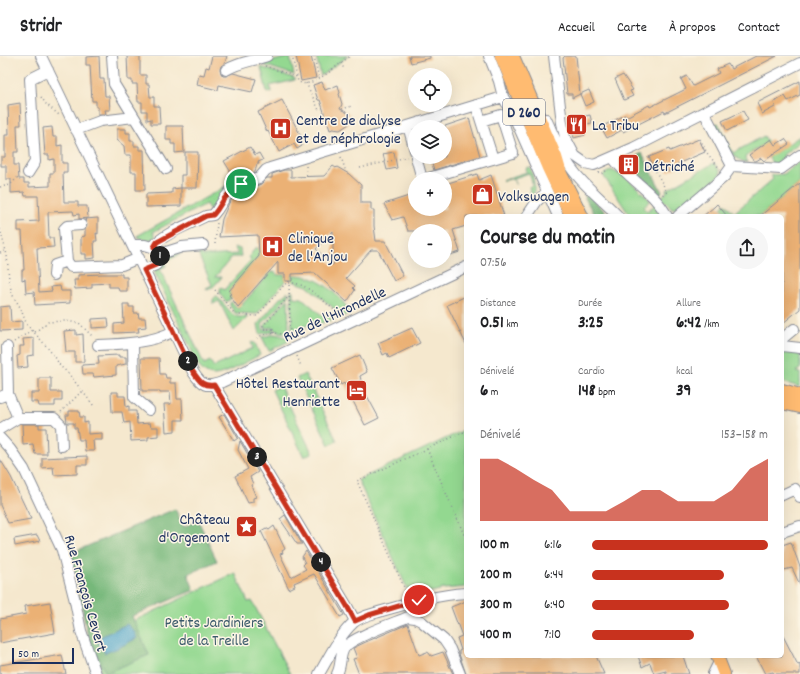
<!DOCTYPE html>
<html lang="fr">
<meta charset="utf-8">
<style>
body{margin:0;font-family:Dekko,sans-serif;background:#f6f6f6;color:#202124;height:100vh;display:flex;flex-direction:column;font-size:15px;white-space:nowrap}
*{box-sizing:border-box;margin:0}
p{font-size:13px;color:#757577}
.icon{flex:none;width:22px;height:22px;fill:none;stroke:currentColor;stroke-width:2;stroke-linecap:round;stroke-linejoin:round}
.map{position:relative;flex:1;overflow:hidden}
.details{position:absolute;left:464px;top:158px;width:320px;height:444px;display:flex;flex-direction:column;background:#fff;border-radius:6px;box-shadow:0 4px 16px #0002}
.details>*{flex:none}
.controls{position:absolute;left:408px;top:12px;display:grid;gap:8px}
.controls a{display:grid;place-items:center;width:44px;height:44px;border-radius:50%;background:#fff;box-shadow:0 4px 16px #0002;font-size:20px}
.scale{position:absolute;left:12px;bottom:10px;width:62px;box-sizing:border-box;padding-left:4px;border:2px solid #1b2f5e;border-top:0;font-size:11px;line-height:14px;white-space:nowrap;color:#1b2f5e;-webkit-text-stroke:3px #fcf5e5;paint-order:stroke}
.pin{position:absolute;display:grid;place-items:center;width:34px;height:34px;color:#fff;margin:-17px;border:2px solid #fff;border-radius:50%;box-shadow:0 1px 4px #0007}
.km{position:absolute;width:20px;height:20px;margin:-10px;border-radius:50%;background:#222;color:#fff;font-size:11px;line-height:20px;text-align:center}
.round{display:grid;place-items:center;flex:none;width:42px;height:42px;border-radius:21px;background:#f6f6f6}
.head{display:flex;align-items:center;justify-content:space-between;height:68px;padding:0 16px}
h1{font-size:22px;font-weight:800;line-height:30px}
.figures{display:grid;grid-template-columns:repeat(3,1fr);gap:6px;height:68px;padding:4px 16px}
.figures div{display:grid;align-content:center}
.figures b{font-size:17px;font-weight:800}
.figures small{font-size:11px;font-weight:400}
.figures p{font-size:11px}
.chart{height:112px;padding:8px 16px}
.chart p{display:flex;justify-content:space-between}
.chart svg{width:100%;height:72px;margin-top:4px;fill:#c8321e;opacity:.7}
ul{padding:0 16px;list-style:none;font-size:13px}
li{display:grid;grid-template-columns:64px 48px 1fr;align-items:center;height:30px}
li i{height:10px;border-radius:5px;background:#c8321e}
header{display:flex;align-items:center;gap:24px;box-sizing:border-box;height:56px;padding:0 20px;background:#fff;border-bottom:1px solid #e0e0e0}
header strong{font-size:19px}
nav{display:flex;gap:22px;margin-inline-start:auto;font-size:14px}
.map>svg:first-child{display:block}
</style>
<header>
<strong>Stridr</strong>
<nav><a>Accueil</a><a>Carte</a><a>À propos</a><a>Contact</a></nav>
</header>
<div class="map">
<svg width="800" height="618" viewBox="0 0 800 618">
<rect width="100%" height="100%" fill="#fcf5e5"/>
<filter id="ink" filterUnits="userSpaceOnUse"><feTurbulence type="fractalNoise" baseFrequency=".025" numOctaves="2"/><feDisplacementMap in="SourceGraphic" scale="8" xChannelSelector="R" yChannelSelector="G"/><feConvolveMatrix kernelMatrix="1 2 1 2 8 2 1 2 1" color-interpolation-filters="sRGB"/></filter>
<filter id="wash" filterUnits="userSpaceOnUse"><feTurbulence type="fractalNoise" baseFrequency=".012" numOctaves="4" result="noise"/><feDisplacementMap in="SourceGraphic" scale="16" xChannelSelector="R" yChannelSelector="G"/><feGaussianBlur stdDeviation="0.9" result="paint"/><feColorMatrix in="noise" values="0 0 0 0 0 0 0 0 0 0 0 0 0 0 0 0 0 1.4 0 .05"/><feComposite in="paint" operator="in"/></filter>
<g filter="url(#wash)">
<rect width="100%" height="100%" fill="#f5e8ce"/>
<path fill="#93d890" stroke="#578477" d="M316,0H348L321,20Z
M290,1L294,19L264,9V7Z
M261,11L294,22L295,24L270,30L271,36H267Z
M718,67L733,97L764,80L775,97L800,80V86L783,99L786,103L782,108L773,109L769,102L770,101L761,90L746,100L745,102L747,107C728,101 724,85 715,68Z
M800,105V127L760,160H729L721,151L725,147L734,157L773,123L771,119L784,118Z
M714,107L721,116L719,120L679,153L672,152L660,142L667,136L666,134Z
M530,111C535,125 537,137 528,150C526,154 523,158 520,160L529,146L527,145L525,139L531,137L529,131L533,129L529,117L514,122L516,128H515L513,122L503,125L502,124L527,116L526,112Z
M611,114L626,121L650,144L644,151L647,155L655,149L658,153L660,160H630L603,119Z
M230,128L212,152L209,153L206,148L153,176L156,181C149,185 144,185 137,180Z
M234,191L240,193L241,200L240,201H232L215,221H222L212,232L207,234L206,232L212,229L197,196L190,198V194H199L203,200L238,198Z
M255,192H259L260,199L229,235L231,238L229,239L232,242L226,246L220,238V234L221,231L224,234L251,204L249,201Z
M180,197L181,198L166,205L165,208L166,210L160,213L204,308L210,305L214,311L253,292L251,286L255,287L260,299C249,304 225,319 214,319C208,319 204,316 200,312L154,215L159,211L168,199Z
M271,216L276,217L277,219H285V225L257,258L235,257L230,250V247L232,246L238,253Z
M292,219C317,218 338,237 350,256L344,260L342,259L307,230L292,225Z
M291,235H293V241L302,242L324,261L325,255L329,258L332,264L314,269L312,267L292,276Z
M288,236V240L262,268L263,274L273,273V276L260,278L258,268L280,242Z
M216,239L233,259L238,261H248L234,275L219,245L213,248V244Z
M288,243L289,278L276,275L273,271L265,272V269Z
M275,278L287,281L289,285L269,295L262,281Z
M782,294L800,295V313L796,316L800,317V331L782,326Z
M305,318L337,385L329,389L297,322Z
M280,330L312,397L304,401L272,334Z
M466,373V531L444,533L414,540L410,539L358,424Z
M235,517L248,546L252,545L290,618H102L89,586Z"/>
<path fill="#76b87a" stroke="#48746c" d="M642,97L662,136L658,139L631,114L636,107L633,102Z
M586,139H589L609,160H595L585,142Z
M175,453L184,471L198,464L217,505L188,518L194,534L132,560L149,599L106,617L88,581L71,497Z"/>
<path fill="#4ea4ca" stroke="#346a94" d="M127,568L134,575L137,582L118,592L105,597L96,583Z"/>
<g id="blocks">
<path fill="#ebb175" fill-rule="evenodd" d="M99,0L100,23H104L105,40H109L110,54H105L106,58H98V51H96V45H92L90,9H86V1Z
M127,0H140V19H146V28H149L150,41H154V50H159L160,68H151V63L147,64V55H142V46H138L137,28H132V24H128Z
M212,0H227L225,7L221,10L220,13L221,17L223,20H226L233,17L256,23L252,36L219,29L218,34L197,29L199,18L204,19L206,11L209,12Z
M296,0H311L316,22L301,25Z
M409,0H430V2L411,7Z
M565,0H576L580,38L572,42V38H567L563,2Z
M756,0H777L665,57L664,55L623,76L622,74L607,82L601,71L625,59L626,61L649,49L650,51L686,33L681,23L687,20L693,30L719,17L717,13L728,8L731,13Z
M623,19L633,34L630,35L633,40L624,44L615,23Z
M800,25V39L788,45L785,40L774,46L775,51L762,58L757,47Z
M322,26L325,34L338,29L340,37L339,38L342,48L340,53L350,58L347,62L349,68L340,74L333,73L330,74L328,68L324,65V56L320,44H318L313,29Z
M589,34L594,46L585,50L580,38Z
M282,44L303,84L300,85L302,90L297,93L294,88L279,96L268,75L267,76L258,56Z
M20,47L21,69H17L18,96H14V109H18L19,123H24V127H29V131L50,130V117H54V103L49,104V99H45L43,72L52,71L53,81H57V90L62,89V107H67V116H63L64,146H78V150H87L88,162L79,163V158L74,159L73,155L48,156L49,182H53L54,191L37,192L39,236L52,235L51,231L60,230L61,235H70V247L35,249L34,236L26,237L25,223L22,224V214H24L22,175H18V166L39,165L38,140H25L24,136L11,137V123H6V110H1V101H5V79H9L8,49Z
M743,55L748,64L727,75L722,65Z
M590,59L592,67L586,68L587,71L583,72L585,79L574,82L570,64Z
M469,62L480,100L434,114L430,101H445V70Z
M166,70H183L184,96L175,97V88H171V84H166Z
M117,73H126V77H130V85H134V90H139V94H144L145,134H136V116H131V99H125L124,90L117,84Z
M699,83L705,96L677,108L678,111L668,116L665,110L656,114L649,101L669,93L670,95Z
M771,83L775,89L785,83L789,88L764,105L761,102L756,105H754L749,99Z
M250,91L255,99L259,97L263,104L258,106L259,108H257L255,116L235,123L224,105Z
M185,96H198L197,132H181V119H185Z
M394,96L397,112L387,114L383,98Z
M333,110L336,112L337,111L349,118L361,129V147H371V154H374V170L376,185H385L403,220L394,225L378,194H371L346,222L355,230L353,232L355,234L347,246L315,217L292,218V225H285V218H278V206L238,251L229,239L231,238L229,235L259,200L258,179L219,181L222,163L229,147L237,137L261,128L267,122H272V118L284,114H291V121L324,120ZM333,175V209L316,193Z
M477,118L479,124L491,119L504,160H466V170L453,174L460,196L450,199L445,184V175H408L403,161L392,164L384,148L415,138V153H445V128Z
M800,127V253L782,268V160H760Z
M181,132V150L146,151V138L172,137V133Z
M717,148L727,160H703L714,151Z
M98,162V178L96,177L97,185H94L95,202L86,203V198H81V181L85,180V174L87,169L85,163Z
M102,218H122V221H127V235H119L118,231H109V227L92,228V232L75,233L74,224H78V219Z
M466,240V288L447,249Z
M123,248H129V251H134V257H138L139,262H145L146,271L138,272L139,276L114,277V268L124,267Z
M10,250L11,266L22,265V274L0,275V251Z
M108,262L109,271L92,272V263Z
M412,272L420,287L389,302L387,297L383,299L378,287Z
M76,274V279L83,278L84,306H75V296H66L64,275Z
M34,282V299L27,300L28,311L18,312L17,300L20,299V290H24L23,283Z
M119,299V301H126V308L116,310V319L94,321L93,318H83L82,309L99,308L98,300Z
M360,299L367,316L360,320L361,324L359,325L379,362L365,369L344,327L341,329L332,312Z
M141,302H159L160,318H165L166,322H170V327H176L177,343H182L183,364H175V375L166,376L164,348H171L170,336H160V335H142Z
M39,322H51V336H62V345H55V350H39L38,346H31V337H39Z
M111,336H118V340H125L126,351L129,350V355H136L137,368L150,367L151,371H158V380L148,381V384L131,385L130,366L124,367L122,356H112Z
M69,355H79L80,361H84V367L88,366V378L102,377V384H93L94,395H85L84,384H79L77,372H74V367H67L66,359H69Z
M224,358L238,382L234,385L219,361Z
M22,368H39V372H46L47,398H35L33,388L23,389Z
M240,385L258,416L250,421L253,428L251,429L256,441L253,442V446L248,447L235,420L248,413L238,394Z
M87,400V409H77V418L54,419L53,411L42,412V402Z
M0,403L11,421L31,463L8,467L0,449Z
M285,459L302,488H297L280,463Z
M274,470L285,493L282,495L283,497L280,498L291,521L306,513L303,509L305,507L302,501L306,495L344,559L340,561L314,518L294,527L295,530L289,533L261,475L266,472L269,474Z
M37,479L40,485L15,490L14,483Z
M791,486L800,511V529L792,512L784,514L782,507V489Z
M466,545V600H596L604,618H466L459,598V595L461,594L457,582L462,580L451,551Z
M50,546L55,577L0,587V563L26,558L25,550Z
M408,568L419,599L427,596L429,597L431,600L443,596L453,618H359L353,603L357,602L353,592L368,585Z
M782,578L798,609L800,608V618H774L773,616L765,618L756,600H782Z
M62,599L66,618H0V609Z
M638,600H683L689,618H666V615L654,618L650,607L642,611Z"/>
</g>
</g>
<g filter="url(#ink)">
<use href="#blocks" fill-opacity="0" stroke="#888c96" stroke-width="1"/>
<g fill="none" stroke-linecap="round" stroke-linejoin="round">
<defs>
<path id="minor" d="M41,0L193,316C202,330 206,332 222,326L466,211
M112,0L114,28L166,113
M489,0L499,25L503,41L513,58L558,160
M554,0L562,67L565,81L575,100L585,107L594,109L633,92L800,7
M226,14C239,6 253,5 267,0
M704,56L732,110
M546,63C554,80 561,98 572,113C585,131 603,144 618,160
M481,65L493,103
M408,70L415,95
M76,74L100,65L134,61
M416,101L422,123
M613,102C629,124 653,134 667,160
M732,110L781,113L800,99
M28,117L35,106L30,23L48,14
M425,123L513,97L501,59L481,65L476,49
M527,160L537,145L547,136
M678,160L724,121L732,110
M133,189H145L158,193L160,202L156,209L144,214
M153,191C163,177 191,168 206,160L213,159L217,154L224,143L233,132L240,128L259,122L266,114L270,112L503,41
M160,198L182,191L203,189
M67,205L71,211L122,209L139,202
M54,219L55,209L67,205L64,173L67,170L81,169
M782,283L794,273
M133,288L134,341L149,354
M98,289C124,288 151,287 174,275
M782,290L800,292
M7,291L8,338
M214,329L347,550L355,565
M0,341L8,338L18,362
M0,373L18,362H54L61,369L62,390
M0,382L10,393L24,413L62,494L75,545L81,575L96,618
M782,439L795,433L800,441
M782,476L800,470
M319,618C329,601 339,580 353,567C360,560 373,558 382,555C410,547 436,539 466,537
M337,618C342,609 339,599 345,591C353,581 394,567 408,561L415,562L421,565L444,584L450,593L460,618
M713,618L719,606"/>
<path id="major" d="M501,0L548,112L571,160
M513,0L556,101L561,118L582,160
M717,600L724,618"/>
<path id="highway" d="M782,335L800,340
M782,346L800,350"/>
</defs>
<use href="#minor" stroke="#888c96" stroke-width="12"/>
<use href="#major" stroke="#888c96" stroke-width="14"/>
<use href="#highway" stroke="#888c96" stroke-width="16"/>
<path stroke="#888c96" stroke-width="1.5" stroke-dasharray="1 3" stroke-linecap="butt" d="M292,0L298,25C309,36 340,7 350,0
M314,0L319,23
M341,7L344,13
M265,10L297,21
M306,27L319,54
M41,41L46,48L59,59
M342,53L352,50
M700,83L707,97L720,113
M341,101L346,116
M648,101L667,136L662,139
M306,110L307,120
M360,112L407,101
M599,116L600,118L606,115
M0,131L10,129L19,120
M0,173L7,199L9,224L12,238L20,251L27,269L42,285L55,301L60,310L68,317L94,350
M215,188L217,167
M0,197L6,194
M289,225L290,278
M215,234L234,257L239,259L257,260L285,228C304,221 327,250 342,260
M35,276L48,266L65,265L79,267L93,281
M274,277L273,273H264L263,270L289,240
M257,282C266,276 279,276 289,280
M290,284L289,281L290,278L313,269
M14,286L32,274
M297,300L301,310
M61,356L82,335
M427,393L466,483
M407,538L357,425L466,375"/>
<use href="#minor" stroke="#fff" stroke-width="10"/>
<use href="#major" stroke="#ffbb71" stroke-width="12"/>
<use href="#highway" stroke="#ffbb71" stroke-width="14"/>
</g>
</g>
<g fill="none" stroke-linecap="round" stroke-linejoin="round" filter="url(#ink)">
<defs>
<path id="route" d="M241,128L234,132L224,143L217,154L213,159L206,160L157,186L154,191L158,193L160,202L156,209L144,214L193,316C199,324 202,331 214,329L347,550L355,565L369,559L419,544"/>
</defs>
<use href="#route" stroke="#fff" stroke-width="8"/>
<use href="#route" stroke="#c8321e" stroke-width="5"/>
</g>
<defs>
<symbol id="restaurant-square" viewBox="-11 -11 22 22"><rect x="-9" y="-9" width="18" height="18" rx="4" fill="#c8321e" stroke="#fcf5e5"/><path d="M-5-6h1v4h1v-4h1v4h1v-4h1v5L-1.5 .5V6h-2V.5L-5-1ZM5-6V6H3V1.5H1.5Q1.5-4 5-6Z" fill="#fff"/></symbol>
<symbol id="hospital-square" viewBox="-11 -11 22 22"><rect x="-9" y="-9" width="18" height="18" rx="4" fill="#c8321e" stroke="#fcf5e5"/><path d="M-5-5h3v3.5h4V-5h3V5h-3V1.5h-4V5h-3Z" fill="#fff"/></symbol>
<symbol id="building-square" viewBox="-11 -11 22 22"><rect x="-9" y="-9" width="18" height="18" rx="4" fill="#c8321e" stroke="#fcf5e5"/><path d="M-4-6H4V6H1V3H-1V6H-4ZM-2.5-4.3h1.7v1.8h-1.7ZM.8-4.3h1.7v1.8H.8ZM-2.5-1h1.7V.8h-1.7ZM.8-1h1.7V.8H.8Z" fill="#fff"/></symbol>
<symbol id="shop-square" viewBox="-11 -11 22 22"><rect x="-9" y="-9" width="18" height="18" rx="4" fill="#c8321e" stroke="#fcf5e5"/><path d="M-5-2.5h2.3a2.7 3.5 0 0 1 5.4 0H5L5.5 6h-11ZM-1.5-2.5h3a1.5 2.3 0 0 0-3 0Z" fill="#fff"/></symbol>
<symbol id="hotel-square" viewBox="-11 -11 22 22"><rect x="-9" y="-9" width="18" height="18" rx="4" fill="#c8321e" stroke="#fcf5e5"/><path d="M-6-4.5h1.5V1H6V5H4.5V3h-9V5H-6ZM-4 0a1.8 1.8 0 1 1 3.6 0ZM.5 0V-2.5h3Q6-2.5 6 0Z" fill="#fff"/></symbol>
<symbol id="sight-square" viewBox="-11 -11 22 22"><rect x="-9" y="-9" width="18" height="18" rx="4" fill="#c8321e" stroke="#fcf5e5"/><path d="M0-6L1.8-2.2L6-1.7L2.9 1.2L3.7 5.4L0 3.3L-3.7 5.4L-2.9 1.2L-6-1.7L-1.8-2.2Z" fill="#fff"/></symbol>
</defs>
<g fill-rule="evenodd">
<use href="#restaurant-square" x="564" y="56" width="25" height="25"/>
<use href="#hospital-square" x="268" y="60" width="25" height="25"/>
<use href="#building-square" x="616" y="96" width="25" height="25"/>
<use href="#shop-square" x="470" y="126" width="25" height="25"/>
<use href="#hospital-square" x="260" y="178" width="25" height="25"/>
<use href="#hotel-square" x="344" y="322" width="25" height="25"/>
<use href="#sight-square" x="234" y="458" width="25" height="25"/>
</g>
<g text-anchor="middle" stroke-width="3" stroke-linejoin="round" paint-order="stroke">
<rect fill="#fcf5e5" stroke="#5e6a86" stroke-width="1" x="503" y="43" width="42" height="26" rx="3"/>
<g font-size="15" font-weight="bold" fill="#1b2f5e">
<text x="524" y="61">D 260</text>
</g>
<g font-size="16" fill="#1b2f5e" stroke="#fcf5e5" text-anchor="start">
<text x="296" y="69">Centre de dialyse<tspan x="296" dy="18">et de néphrologie</tspan></text>
<text x="592" y="74">La Tribu</text>
<text x="644" y="115">Détriché</text>
<text x="498" y="145">Volkswagen</text>
<text x="288" y="187">Clinique<tspan x="288" dy="18">de l'Anjou</tspan></text>
<text x="340" y="332" text-anchor="end">Hôtel Restaurant<tspan x="340" dy="18">Henriette</tspan></text>
<text x="230" y="468" text-anchor="end">Château<tspan x="230" dy="18">d'Orgemont</tspan></text>
</g>
<g font-size="16" fill="#1b2f5e" stroke="#fcf5e5">
<text transform="translate(334 257) rotate(-25)" y="6">Rue de l'Hirondelle</text>
<text transform="translate(87 537) rotate(74)" y="6">Rue François Cevert</text>
</g>
<g font-size="16" fill="#39596a" stroke="#fcf5e5">
<text x="214" y="571">Petits Jardiniers<tspan x="214" dy="18">de la Treille</tspan></text>
</g>
</g>
</svg>
<div class="controls">
<a><svg class="icon" aria-label="locate" viewBox="0 0 24 24"><circle cx="12" cy="12" r="6"/><path d="M12 2v4M12 18v4M2 12h4M18 12h4"/></svg></a>
<a><svg class="icon" aria-label="layers" viewBox="0 0 24 24"><path d="M12 4l9 5-9 5-9-5zM3 14l9 5 9-5"/></svg></a>
<a>+</a>
<a>−</a>
</div>
<div class="scale">50 m</div>
<div class="pin" style="left:241px;top:128px;background:#1e9e55"><svg class="icon" aria-label="arrive" viewBox="0 0 24 24"><path d="M6 21V4h12l-3 4 3 4H6"/></svg></div>
<div class="pin" style="left:419px;top:544px;background:#d93025"><svg class="icon" aria-label="check" viewBox="0 0 24 24"><path d="M5 12l5 5 9-10"/></svg></div>
<b class="km" style="left:160px;top:200px">1</b>
<b class="km" style="left:188px;top:305px">2</b>
<b class="km" style="left:257px;top:401px">3</b>
<b class="km" style="left:321px;top:506px">4</b>
<section class="details">
<div class="head"><div><h1>Course du matin</h1><p>07:56</p></div><a class="round"><svg class="icon" aria-label="share" viewBox="0 0 24 24"><path d="M12 15V3M7 8l5-5 5 5M5 13v7h14v-7"/></svg></a></div>
<div class="figures">
<div><p>Distance</p><b>0.51<small> km</small></b></div>
<div><p>Durée</p><b>3:25</b></div>
<div><p>Allure</p><b>6:42<small> /km</small></b></div>
</div>
<div class="figures">
<div><p>Dénivelé</p><b>6<small> m</small></b></div>
<div><p>Cardio</p><b>148<small> bpm</small></b></div>
<div><p>kcal</p><b>39</b></div>
</div>
<div class="chart"><p><span>Dénivelé</span>153–158 m</p>
<svg viewBox="0 0 160 44" preserveAspectRatio="none"><path d="M0 44V6L10 6L20 12L30 19L40 25L50 38L60 38L70 38L80 32L90 25L100 25L110 32L120 32L130 32L140 25L150 12L160 6V44z"/></svg>
</div>
<ul>
<li><b>100 m</b>6:16<i style="width:100%"></i></li>
<li><b>200 m</b>6:44<i style="width:75%"></i></li>
<li><b>300 m</b>6:40<i style="width:78%"></i></li>
<li><b>400 m</b>7:10<i style="width:58%"></i></li>
</ul>
</section>
</div>
